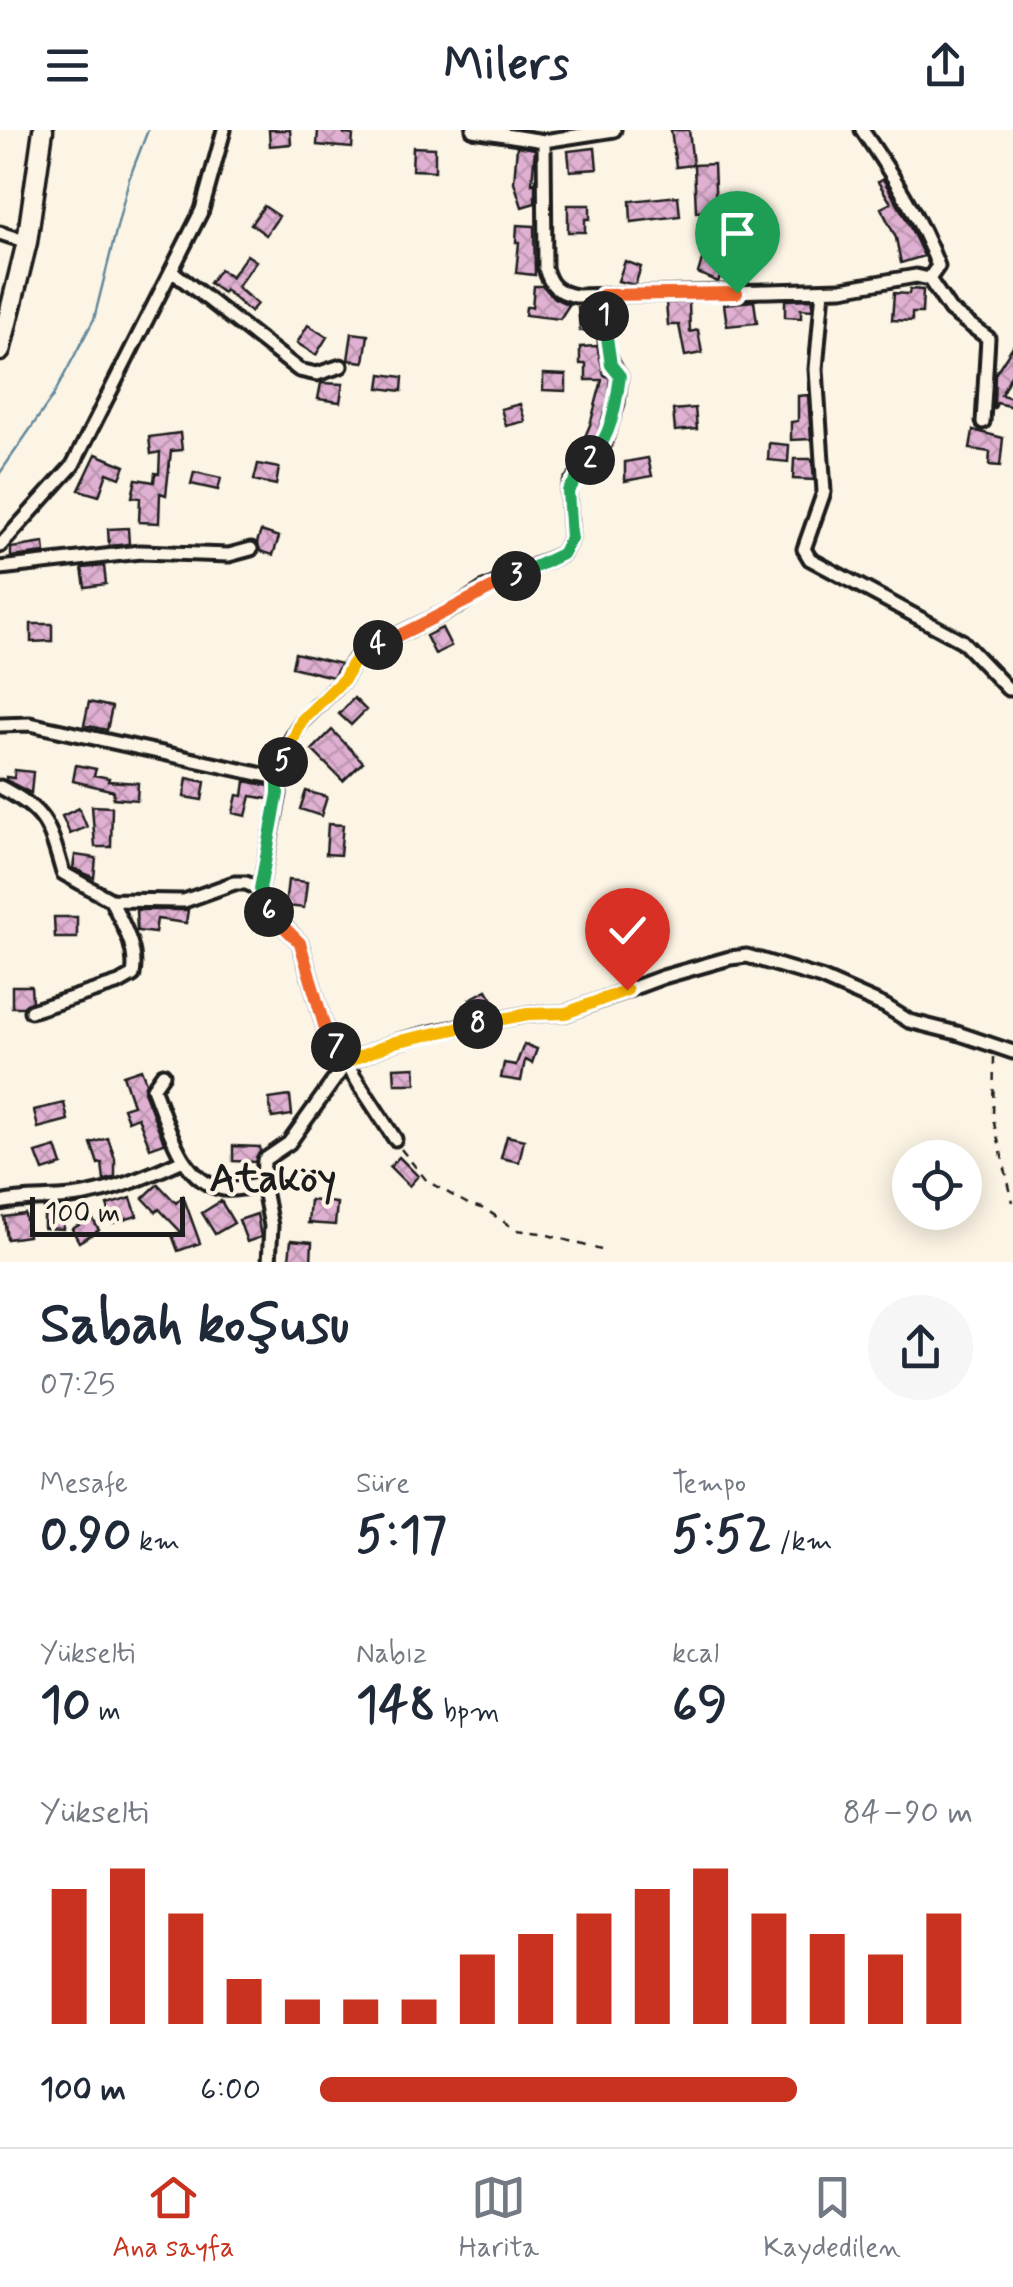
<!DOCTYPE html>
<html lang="tr">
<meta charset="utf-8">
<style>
body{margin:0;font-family:Mynerve,sans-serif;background:#f6f6f7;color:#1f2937;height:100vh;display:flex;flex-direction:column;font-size:38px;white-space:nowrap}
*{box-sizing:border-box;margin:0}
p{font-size:32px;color:#747a83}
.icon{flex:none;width:55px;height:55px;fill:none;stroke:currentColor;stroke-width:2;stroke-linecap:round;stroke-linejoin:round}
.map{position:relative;height:1132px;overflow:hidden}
.sheet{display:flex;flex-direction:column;background:#fff;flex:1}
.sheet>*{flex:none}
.buttons{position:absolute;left:892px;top:1010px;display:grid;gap:20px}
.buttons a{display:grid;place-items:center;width:90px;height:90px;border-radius:50%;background:#fff;box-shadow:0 5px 25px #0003;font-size:50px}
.scale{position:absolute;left:30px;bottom:25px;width:155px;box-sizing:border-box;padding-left:10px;border:5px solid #1c1c1c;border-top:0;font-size:28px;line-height:35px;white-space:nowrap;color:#1c1c1c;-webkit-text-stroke:8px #fcf5e5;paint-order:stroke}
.pin{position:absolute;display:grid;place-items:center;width:85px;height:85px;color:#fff;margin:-102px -42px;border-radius:50% 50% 50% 0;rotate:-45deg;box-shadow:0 0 10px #0007}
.pin .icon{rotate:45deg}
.km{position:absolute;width:50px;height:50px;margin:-25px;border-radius:50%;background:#222;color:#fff;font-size:28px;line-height:50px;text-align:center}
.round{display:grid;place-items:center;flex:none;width:105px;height:105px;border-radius:52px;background:#f6f6f7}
.headline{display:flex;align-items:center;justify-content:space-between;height:170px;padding:0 40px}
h1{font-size:55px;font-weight:800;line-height:75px}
.stats{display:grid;grid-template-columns:repeat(3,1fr);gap:15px;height:170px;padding:10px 40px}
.stats div{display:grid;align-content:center}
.stats b{font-size:50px;font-weight:800}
.stats small{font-size:28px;font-weight:400}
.stats p{font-size:28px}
.chart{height:280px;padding:20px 40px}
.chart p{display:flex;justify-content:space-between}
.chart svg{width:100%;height:180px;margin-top:10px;stroke:#c8321e;stroke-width:6}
ul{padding:0 40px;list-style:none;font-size:32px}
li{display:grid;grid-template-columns:160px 120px 1fr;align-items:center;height:75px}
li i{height:25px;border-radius:12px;background:#c8321e}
header{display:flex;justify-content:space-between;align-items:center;height:130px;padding:0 40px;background:#fff;font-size:45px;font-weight:800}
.tab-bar{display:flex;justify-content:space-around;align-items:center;height:140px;border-top:2px solid #e0e1e3;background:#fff;font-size:28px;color:#747a83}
.tab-bar a{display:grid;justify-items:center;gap:5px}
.tab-bar .on{color:#c8321e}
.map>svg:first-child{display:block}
</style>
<header><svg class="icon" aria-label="menu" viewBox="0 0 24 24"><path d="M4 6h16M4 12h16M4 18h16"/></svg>Milers<svg class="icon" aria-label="share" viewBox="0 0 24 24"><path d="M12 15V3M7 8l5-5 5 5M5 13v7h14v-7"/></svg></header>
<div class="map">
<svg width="1013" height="1132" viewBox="0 0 1013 1132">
<defs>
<pattern id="building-cross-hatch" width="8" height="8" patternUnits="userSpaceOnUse" patternTransform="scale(2.5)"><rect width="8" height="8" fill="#dfb0d1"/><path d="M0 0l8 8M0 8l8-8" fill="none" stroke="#bf97b3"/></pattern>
</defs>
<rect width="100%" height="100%" fill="#fcf5e5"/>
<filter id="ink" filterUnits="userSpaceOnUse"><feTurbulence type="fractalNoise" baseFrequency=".01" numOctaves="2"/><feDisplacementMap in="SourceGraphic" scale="20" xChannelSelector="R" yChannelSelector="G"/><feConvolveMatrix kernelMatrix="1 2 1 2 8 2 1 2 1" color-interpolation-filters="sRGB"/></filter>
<g filter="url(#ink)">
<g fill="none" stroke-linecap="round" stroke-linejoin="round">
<path stroke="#62889c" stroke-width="2.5" d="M0,343L53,266L94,189L129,49L148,0"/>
</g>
<path fill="url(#building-cross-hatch)" stroke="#1c1c1c" stroke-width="2.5" d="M269,0H290L291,14L270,16Z
M318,0H344V4L353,5L352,18L317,15Z
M671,0H689L693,35L676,37Z
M517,16L535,19L532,53L535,52V73L522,77L514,52Z
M413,17L435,18V41L412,40Z
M595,18L597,39L570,41L568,21Z
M714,34L716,81L696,82L694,35Z
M883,49L905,87L924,126L901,133L896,108L881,78L891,73L878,52Z
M678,66L680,86L631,92L630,71Z
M568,75H590V89H585V102H568Z
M264,76L279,86L266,105L251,94Z
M727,81L744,84L740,108L722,104Z
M517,95L534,96L535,145L516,143L519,112H516Z
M704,123L726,132L718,152L698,143Z
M247,125L256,131L237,157L257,174L250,182L225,160L223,163L209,153L220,139L231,147Z
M625,131L641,137L635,155L618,151Z
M534,156H543L554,168L569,175L560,189L525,185L526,177H532Z
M910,159L923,160L922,183H912V191L892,190L894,163L909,164Z
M813,169L812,180L801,179V188L785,187V170Z
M754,171L757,193L727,196L724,174Z
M689,172L690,202L698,200L702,223L685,226L679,195H668L666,173Z
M578,177H594L595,196H591V200L580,201Z
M308,195L327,207L316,225L297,213Z
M352,203L368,205L364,232L348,230Z
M597,216L604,245L610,248L608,271L595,311L588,319L581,316L590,295L602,250H586V234H580V217Z
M1013,216V241L1001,265L1013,268V277L997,273L994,280L995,244Z
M381,244L403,247L402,261L379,258Z
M543,244L566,245V261L543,260Z
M321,253L343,254L340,272L318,269Z
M808,265L811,309L791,310V292L798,291V266Z
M520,274L525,291L506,296L501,279Z
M695,278L697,299L675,301L673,280Z
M973,300L1003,308L1000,336L989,335L990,322L970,319Z
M180,303L182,320L171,321L166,365L160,363L159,393L139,392L140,368L132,367L136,349L154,352L155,343L159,344L160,322L151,324L149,307Z
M769,313L789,315L788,332L768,330Z
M96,324L125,336L120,348L107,343L99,366L79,360Z
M648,328L652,346L625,351V332Z
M794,329H812L814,350L793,349Z
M258,334L279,338L276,355L254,350Z
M194,342L221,348L218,360L191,354Z
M128,398L129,414L109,416L108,399Z
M261,401L279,407L273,425L260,421L257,412Z
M44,413L45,423L11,427V418Z
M104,436L106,454L85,457L82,438Z
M31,494H52V511L31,512Z
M442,498L451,516L435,524L426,506Z
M295,523L341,534L333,547L292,537Z
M354,568L366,580L351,595L339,584Z
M89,572L112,577L107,600L84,595Z
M332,600L363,632L343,651L312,620Z
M76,635L96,639L94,645L109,648L108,651L138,653L137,670L113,668L114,661L73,651Z
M15,640L33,642L31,663L6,650V647L14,648Z
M187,648L205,652L202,670L184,667Z
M245,651L269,656L270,664L268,669L251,666L246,686L233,683L237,665L243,666Z
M306,661L327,667L321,686L300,679Z
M92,676L112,677L111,717H95Z
M79,678L87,697L70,704L62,686Z
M328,694L343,695L340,725L326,724Z
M75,725L96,728L94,748L73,738Z
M288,750L307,752L304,778L285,776Z
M136,780H188L186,793L157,789L155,803L137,801Z
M54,787H77V808H55Z
M12,856H31L32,871L23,877H12Z
M487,860L496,875L479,884L470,869Z
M524,914L537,919L532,933L525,930L521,951L501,948L504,933L516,935Z
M415,937L416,954H395L394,938Z
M141,939L146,952L144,961L164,1013L150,1018L138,987L128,991L123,978L133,975L123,945Z
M290,966L292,985L272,988L269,969Z
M64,973L68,990L38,998L34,980Z
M507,1006L524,1010L519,1032L501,1028Z
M108,1008L115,1029V1047L104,1051L102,1033L98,1034L91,1013Z
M233,1016L260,1017V1022L255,1032L233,1031Z
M56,1017L62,1035L43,1041L36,1023Z
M399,1027L418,1046L409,1056L390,1037Z
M158,1054L176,1073L183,1066L200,1113L178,1121L172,1105L181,1102L159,1079L156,1082L143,1068Z
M131,1068L137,1086L113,1093L107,1075Z
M310,1070L337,1073L335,1095L308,1093Z
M221,1071L234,1093L215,1104L202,1083Z
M64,1077L63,1099L44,1098V1078Z
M25,1084L28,1106L7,1109L4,1087Z
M257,1084L261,1107L247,1112L239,1090Z
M92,1088L99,1100L79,1112L72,1099Z
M291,1110L312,1112L311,1132L289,1130Z"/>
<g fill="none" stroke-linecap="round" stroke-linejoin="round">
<defs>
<path id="street" d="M473,0L544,11L614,0
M862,0C892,44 919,86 938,136L929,149
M544,11L545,138C550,156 557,162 576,166L842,159L916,146L929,149L950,180L988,208L983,292
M0,103L27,112
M173,142L299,240L317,244L341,236
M823,160L816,239L824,362L804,419L810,429L962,511L1008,559H1013
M0,416L73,335L202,80L224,0
M0,438L140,422L229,425L251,419
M0,595L30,594L277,648L279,664L260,759L267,779L300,813L327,905L395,1009
M277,648L291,610L302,591L345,548L352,533L363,522L458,476L484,459L562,424L571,408L568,361L571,353L603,316L617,273L620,246C602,224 605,193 603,165
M0,657C46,681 49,694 63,743L111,770L184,771L234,753H246L260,759
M31,881L119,853L133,845C138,818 123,795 111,770
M163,944L153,958C167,991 180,1053 224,1059C235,1061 252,1056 263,1054
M0,1073C24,1067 47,1070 71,1067C109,1063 148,1046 183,1030
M269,1132L271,1096L263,1054L264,1030L289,1013L347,932L395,912L435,902L528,884L566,883L663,847L730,828L747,826L821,848L885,876L909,891L957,903L1013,922"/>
<path id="secondary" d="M0,221L27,112L43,0"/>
</defs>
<use href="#street" stroke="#1c1c1c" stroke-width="19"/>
<use href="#secondary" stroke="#1c1c1c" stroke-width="25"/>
<path stroke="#1c1c1c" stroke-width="2.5" stroke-dasharray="8 8" stroke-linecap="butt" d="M994,927L993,989L1013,1072
M401,1019L427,1051L468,1074L485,1079L516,1100L541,1103L601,1120"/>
<use href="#street" stroke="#fcf5e5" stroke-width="11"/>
<use href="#secondary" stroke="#fcf5e5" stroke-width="18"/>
</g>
</g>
<g fill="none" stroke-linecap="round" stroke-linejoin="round" filter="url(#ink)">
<defs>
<path id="split-1" d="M604,186L603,165L737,163"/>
<path id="split-2" d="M590,330C611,307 616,276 620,246L611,235L604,186"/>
<path id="split-3" d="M516,446L562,424L571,408L568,361L590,330"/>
<path id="split-4" d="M378,515C425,494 470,468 516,446"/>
<path id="split-5" d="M283,632L302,590L345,548L352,534L363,522L378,515"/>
<path id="split-6" d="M269,782L260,759L278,664V648L283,632"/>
<path id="split-7" d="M269,782L300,813L327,905L336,917"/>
<path id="split-8" d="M336,917L347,932L395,912L478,894"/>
<path id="split-9" d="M478,894L528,884L566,883L627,860"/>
</defs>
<use href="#split-1" stroke="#fff" stroke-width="20"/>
<use href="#split-2" stroke="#fff" stroke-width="20"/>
<use href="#split-3" stroke="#fff" stroke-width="20"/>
<use href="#split-4" stroke="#fff" stroke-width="20"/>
<use href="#split-5" stroke="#fff" stroke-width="20"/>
<use href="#split-6" stroke="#fff" stroke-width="20"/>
<use href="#split-7" stroke="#fff" stroke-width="20"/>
<use href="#split-8" stroke="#fff" stroke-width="20"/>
<use href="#split-9" stroke="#fff" stroke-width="20"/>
<use href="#split-1" stroke="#f0652b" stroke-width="12"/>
<use href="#split-2" stroke="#22a559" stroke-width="12"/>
<use href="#split-3" stroke="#22a559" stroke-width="12"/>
<use href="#split-4" stroke="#f0652b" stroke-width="12"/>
<use href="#split-5" stroke="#f5b400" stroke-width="12"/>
<use href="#split-6" stroke="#22a559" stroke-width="12"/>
<use href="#split-7" stroke="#f0652b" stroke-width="12"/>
<use href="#split-8" stroke="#f5b400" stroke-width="12"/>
<use href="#split-9" stroke="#f5b400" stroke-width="12"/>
</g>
<g text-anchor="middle" stroke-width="8" stroke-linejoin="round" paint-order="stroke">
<g font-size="40" font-weight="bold" fill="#1c1c1c" stroke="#fcf5e5">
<text x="273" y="1061">Ataköy</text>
</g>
</g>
</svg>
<div class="buttons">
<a><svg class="icon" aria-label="locate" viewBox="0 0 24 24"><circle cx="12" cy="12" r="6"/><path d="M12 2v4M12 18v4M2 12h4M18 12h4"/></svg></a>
</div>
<div class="scale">100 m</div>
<div class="pin" style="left:737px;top:163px;background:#1e9e55"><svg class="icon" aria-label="arrive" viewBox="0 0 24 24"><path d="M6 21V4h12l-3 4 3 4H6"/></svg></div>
<div class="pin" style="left:627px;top:860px;background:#d93025"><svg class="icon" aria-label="check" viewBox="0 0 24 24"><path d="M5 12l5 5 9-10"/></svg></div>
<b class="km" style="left:604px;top:186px">1</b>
<b class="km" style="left:590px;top:330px">2</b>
<b class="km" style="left:516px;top:446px">3</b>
<b class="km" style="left:378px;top:515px">4</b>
<b class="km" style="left:283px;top:632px">5</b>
<b class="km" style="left:269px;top:782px">6</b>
<b class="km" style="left:336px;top:917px">7</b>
<b class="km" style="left:478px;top:894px">8</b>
</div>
<section class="sheet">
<div class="headline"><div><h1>Sabah koşusu</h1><p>07:25</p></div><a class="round"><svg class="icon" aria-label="share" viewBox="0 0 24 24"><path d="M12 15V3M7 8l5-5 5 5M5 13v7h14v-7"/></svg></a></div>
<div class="stats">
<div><p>Mesafe</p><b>0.90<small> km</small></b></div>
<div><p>Süre</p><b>5:17</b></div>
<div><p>Tempo</p><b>5:52<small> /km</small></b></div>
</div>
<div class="stats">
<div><p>Yükselti</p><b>10<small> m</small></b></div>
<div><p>Nabız</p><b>148<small> bpm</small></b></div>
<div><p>kcal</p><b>69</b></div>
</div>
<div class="chart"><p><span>Yükselti</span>84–90 m</p>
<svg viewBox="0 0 160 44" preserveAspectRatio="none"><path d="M5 44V11M15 44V6M25 44V17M35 44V33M45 44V38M55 44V38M65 44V38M75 44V27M85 44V22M95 44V17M105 44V11M115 44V6M125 44V17M135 44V22M145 44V27M155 44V17"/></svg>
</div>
<ul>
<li><b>100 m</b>6:00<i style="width:73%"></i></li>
</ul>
</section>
<nav class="tab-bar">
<a class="on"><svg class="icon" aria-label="home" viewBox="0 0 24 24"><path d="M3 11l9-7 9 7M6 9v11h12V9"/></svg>Ana sayfa</a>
<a><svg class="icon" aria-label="map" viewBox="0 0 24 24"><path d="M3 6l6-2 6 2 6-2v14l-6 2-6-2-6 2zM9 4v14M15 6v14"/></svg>Harita</a>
<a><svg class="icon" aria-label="saved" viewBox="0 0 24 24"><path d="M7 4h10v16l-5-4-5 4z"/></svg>Kaydedilen</a>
</nav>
